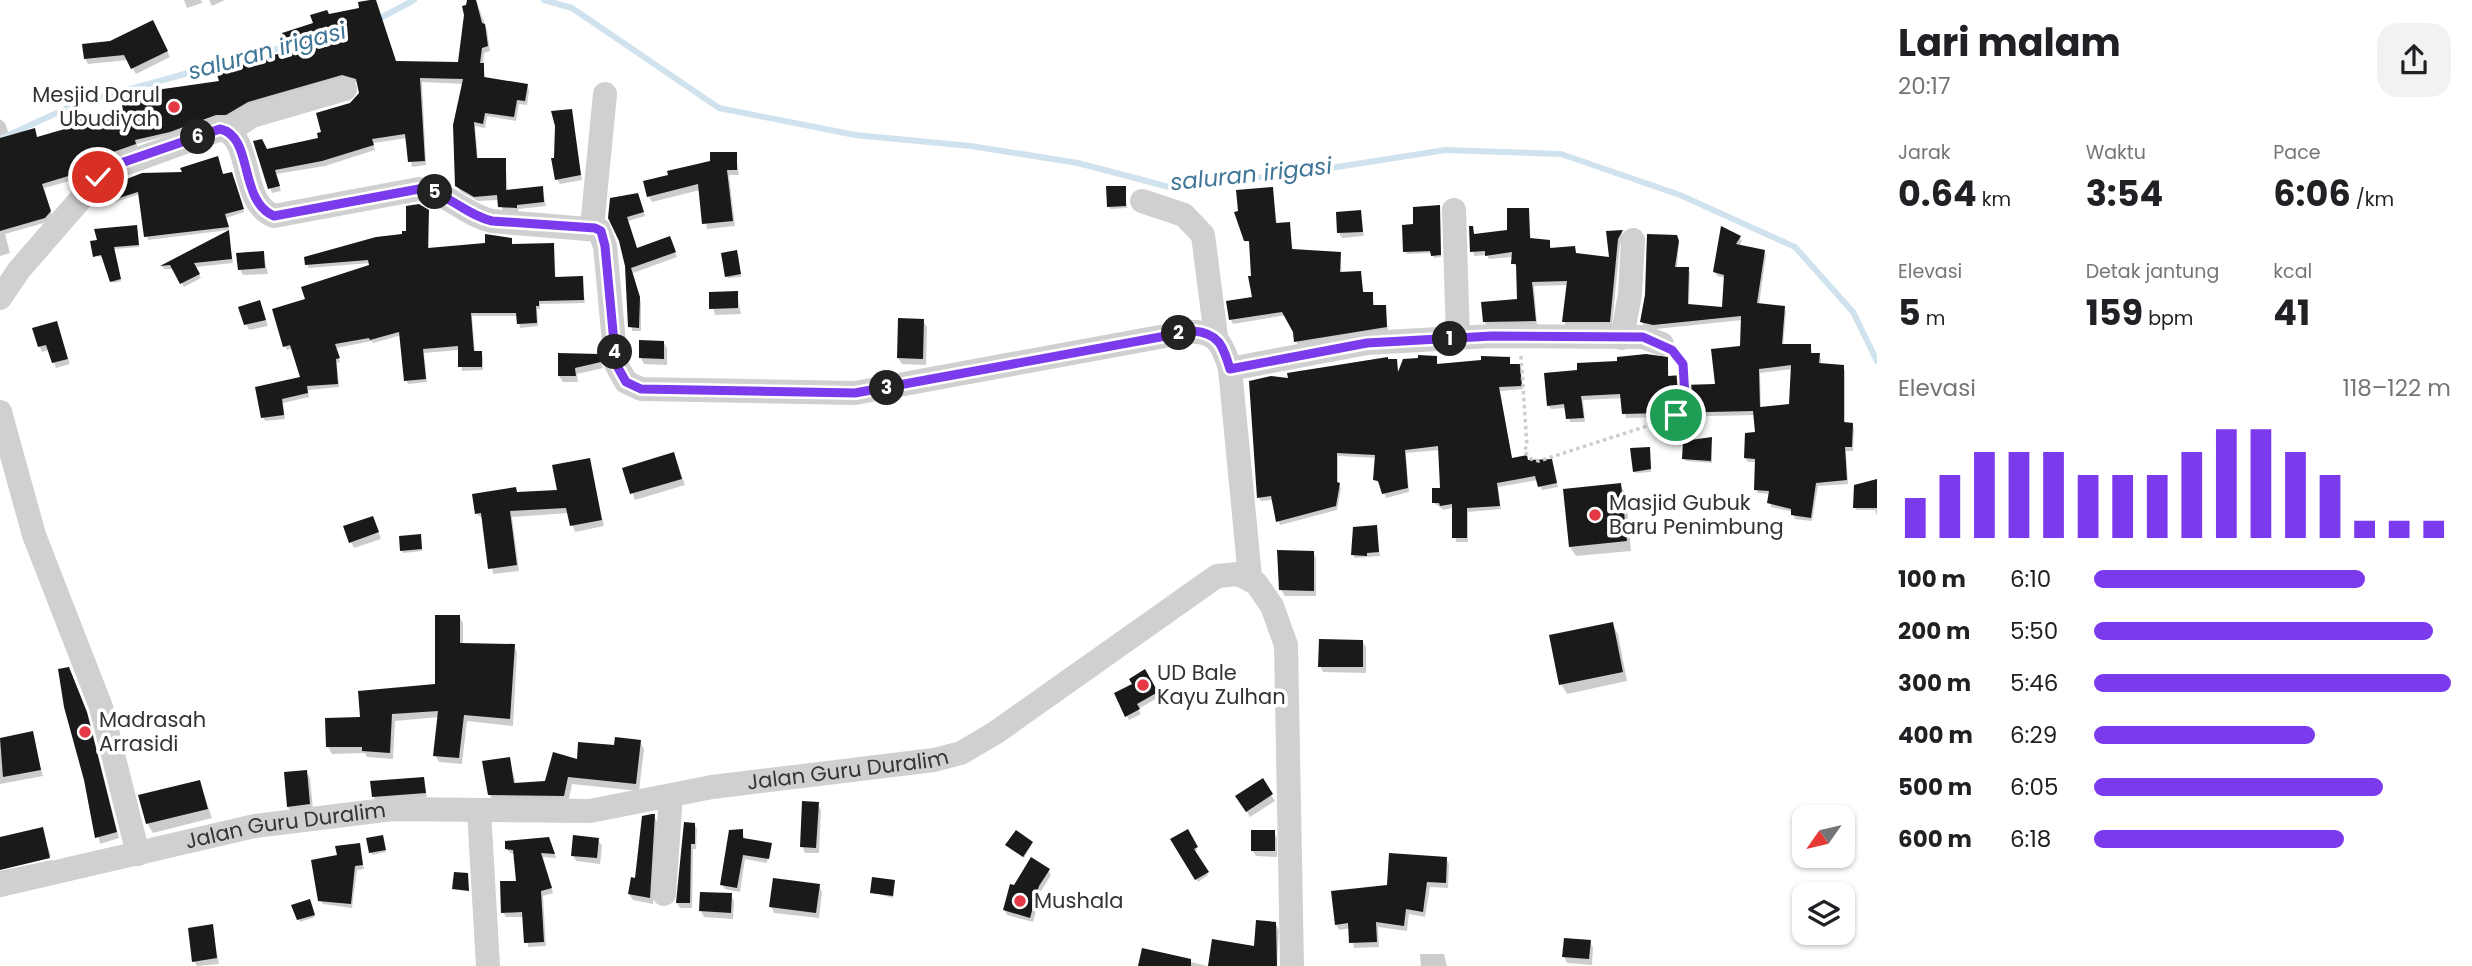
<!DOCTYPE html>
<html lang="id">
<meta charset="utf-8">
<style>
body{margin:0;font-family:Poppins,sans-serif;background:#f2f2f2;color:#202124;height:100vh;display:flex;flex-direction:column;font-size:26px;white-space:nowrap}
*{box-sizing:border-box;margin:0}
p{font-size:23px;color:#757577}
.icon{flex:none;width:38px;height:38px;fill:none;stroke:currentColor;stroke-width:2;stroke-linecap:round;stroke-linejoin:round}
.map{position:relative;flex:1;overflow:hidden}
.sheet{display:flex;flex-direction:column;background:#fff;width:595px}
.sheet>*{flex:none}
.needle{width:46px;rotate:236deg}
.fabs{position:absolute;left:1792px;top:805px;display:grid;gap:14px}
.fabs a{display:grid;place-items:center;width:63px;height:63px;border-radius:14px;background:#fff;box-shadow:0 2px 5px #0004;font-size:35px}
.pin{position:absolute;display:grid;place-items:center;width:60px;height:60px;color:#fff;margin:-30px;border:4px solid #fff;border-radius:50%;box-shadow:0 2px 7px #0007}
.km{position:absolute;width:35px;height:35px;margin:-18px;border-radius:50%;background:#222;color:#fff;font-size:19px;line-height:35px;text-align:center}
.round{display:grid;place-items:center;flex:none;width:74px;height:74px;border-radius:21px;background:#f2f2f2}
.overview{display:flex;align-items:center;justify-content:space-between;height:119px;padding:0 21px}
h1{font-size:38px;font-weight:700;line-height:52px}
.figures{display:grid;grid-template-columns:repeat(3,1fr);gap:10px;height:119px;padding:7px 21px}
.figures div{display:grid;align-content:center}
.figures b{font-size:35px;font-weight:700}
.figures small{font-size:19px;font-weight:400}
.figures p{font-size:19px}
.chart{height:196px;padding:14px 21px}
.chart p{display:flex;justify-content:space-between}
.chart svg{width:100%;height:126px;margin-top:7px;stroke:#7c3aed;stroke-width:6}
ul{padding:0 21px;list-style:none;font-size:23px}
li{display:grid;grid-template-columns:112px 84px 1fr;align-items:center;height:52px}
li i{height:18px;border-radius:9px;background:#7c3aed}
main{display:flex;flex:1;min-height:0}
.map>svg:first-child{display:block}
</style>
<main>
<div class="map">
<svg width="1877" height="966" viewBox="0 0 1877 966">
<rect width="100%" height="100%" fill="#fff"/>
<path fill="#0003" fill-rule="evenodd" d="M184,0H201L202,3L187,8Z
M209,0H225L212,6Z
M468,0H476L487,30L490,51L484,53L483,64L486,79L527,86L529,90L527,105L519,104L516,121L487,116L485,128L475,126L478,160H505L508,192L542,188L546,206L518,209L519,212L503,211L499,200L478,201L460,191L457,186L464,84L422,82L426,165L412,167L407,138L373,143L375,150L325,166L276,174L281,191L272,193L255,143L267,151L320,140L361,94L358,83L345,79L229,119L137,144L138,149L88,176L44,188L52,216L47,222L5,234L10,253L0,256V119L5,123L10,137L36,135L37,139L221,82L289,53L315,24L329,16L396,62L459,64Z
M152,22L170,57L136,74L128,60L88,64L85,58Z
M571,111L582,180L560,184L557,179L556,126Z
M736,154L739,175H729L735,226L707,229L700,190L652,202L649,197L645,183Z
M184,174L232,177L244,212L226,218L229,230L148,240L140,194L109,204L107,201Z
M1125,188L1127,208L1110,209L1109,206Z
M1272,189L1277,224L1289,223L1293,251L1340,253L1342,274L1360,273L1364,294H1372L1375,307H1385L1388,331L1298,345L1286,315L1233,324L1231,320L1254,299L1251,244L1245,240Z
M640,200L645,216L628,221L637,250L671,242L677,257L633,273L641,303V331H632L626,266L621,240L610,218Z
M1439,207L1441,257L1434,258L1432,253L1406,254L1415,225Z
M1528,210L1531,239L1549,242L1552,250L1574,248L1577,255L1611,259L1608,233L1622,232L1624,236L1620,244L1612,326H1566L1564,321L1568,285L1534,286L1537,325L1487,326L1484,321L1519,301L1518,268L1513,263V257L1489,259L1487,255L1474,256L1471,228L1475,235L1509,231Z
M428,211L429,249L486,245L511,239L513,246L553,245L556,279L582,278L585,303L540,304V309H537L538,326L520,328L518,316H472L475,353H481L483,356V370L462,371L459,350L424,353L427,382L408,384L406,380L402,335L373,343L372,341L336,348L340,362L337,363L339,387L308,390L309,397L283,403L285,419L265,421L263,417L302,378L293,348L287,350L285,346L307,300L371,266L370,263L309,268L307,264L404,236Z
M1360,212L1364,236L1342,238L1339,233Z
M137,227L139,247L114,249L121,281L113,283L104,257L95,256Z
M228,232L233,263L195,267L201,278L184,287L174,269H164L162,266Z
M1739,237L1742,241L1739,247L1763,251L1766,255L1759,305L1784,308L1786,312L1783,346L1810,345L1813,355H1819L1821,359V365L1843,366L1845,371V424H1852L1854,428L1853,451H1846L1848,484L1818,486L1812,521L1795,519L1793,512L1771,507L1770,494L1758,493L1756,489L1757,462H1748L1745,458L1757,434L1755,415L1626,418L1622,398L1583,400L1585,422H1570L1566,408L1551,409L1548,405L1667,359L1669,377H1681L1684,387L1717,386L1742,348V320L1656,329L1644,326L1642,322L1679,241L1677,268L1688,269L1690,273L1689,306L1724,308L1726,278L1717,276L1715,272ZM1793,369L1790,406L1761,408L1760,373Z
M263,253L268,274L243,275L240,269Z
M738,254L741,277L728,278L727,276Z
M737,293L741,314L715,315L710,294Z
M262,308L268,326L249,330L246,324Z
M923,321L927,327L926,365L902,364L898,358Z
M56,323L70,364L56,368L49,350L42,352L40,347L34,329Z
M663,342L667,348V365L644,364L641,358Z
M599,356L603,368L577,374L578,382H563L559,376Z
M1436,357L1438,366L1509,359L1511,366H1519L1523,389L1500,391L1512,459L1553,464L1558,487L1542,490L1538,480L1498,487L1501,509L1468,512V542H1456L1454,507L1444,510L1434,503L1442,490L1440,450L1406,453L1409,492L1386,498L1381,484L1375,480L1377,458L1338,456V485L1341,488L1337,510L1280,525L1273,500L1261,501L1259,497L1250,382L1290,379L1289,375L1369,360L1396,361L1399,374Z
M1711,439L1712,463L1686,461L1684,459Z
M1649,449L1651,472L1636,473L1634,471Z
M674,454L685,485L635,500L624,469Z
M589,460L604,526L575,532L569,513L512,517L519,571L493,574L483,519L477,514L518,494L559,491Z
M1877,481V516L1875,510H1856L1855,507Z
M1620,485L1626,494L1631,551L1576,556L1570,547Z
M376,525L381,539L354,548L351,542Z
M1376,527L1380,556L1355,558L1353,554Z
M421,538L422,551L403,553L402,551Z
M1313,552L1316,558V596H1285L1281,590Z
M459,616L463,623V645L514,646L517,652L513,726L467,721L462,764L439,762L435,755L439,717L395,721L393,759L367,757L365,753L332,754L328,747L362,719L437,686Z
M1612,624L1618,634L1627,681L1567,694L1561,684Z
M1362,641L1366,647V673L1323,672L1320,666Z
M1144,672L1159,697L1138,709L1141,714L1129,720L1117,694L1134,685Z
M72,675L89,719L119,838L100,844L86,780Z
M32,733L43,776L0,784V739Z
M640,742L644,749L639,791L572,784L568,803L494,802L489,794L509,758L516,784L546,783L578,762L615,747Z
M306,772L310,778L313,810L292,813L288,807Z
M423,779L427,797L376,801L373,796Z
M1262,781L1275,801L1250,817L1238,797Z
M200,782L212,818L153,833L147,823Z
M817,804L821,810L819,853H805L802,846Z
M654,816L657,822L653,904L633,900L629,894L637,880Z
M694,824L697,829L696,849H693L692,908H680L677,903Z
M42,829L51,856L0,867V838Z
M742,831L745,840L772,847H769L767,863L745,859L740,892L725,889L722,884Z
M1187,831L1197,850L1194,852L1208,875L1198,882L1173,839Z
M1274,832L1277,838V857L1256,856L1252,850Z
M383,839L386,852L372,855L371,852Z
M598,840L602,846L600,864L576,861L573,855Z
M1032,843L1024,858L1007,845Z
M551,844L556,858L543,857L553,893L543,896L546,946L528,947L524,917H506L503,913L518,883L515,854L510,853L507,849Z
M359,845L364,869L357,870L352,908L323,904L320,900L339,856Z
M1446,858L1449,864L1448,888L1430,887L1425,917L1409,914L1407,931L1378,927L1379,947L1354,948L1350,928L1339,930L1336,924L1389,886Z
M52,860L54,866L0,878V871Z
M1048,870L1051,875L1041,891L1033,922L1007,915L1005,910Z
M894,882L893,898L871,892Z
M819,886L822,892L819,918L774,913L771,906Z
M731,895L734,901L733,919L704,917L701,911Z
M311,903L315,917L300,922L294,906Z
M1275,923L1279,930L1277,966H1259Z
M212,926L219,964L197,966L194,961Z
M1590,942L1593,948L1592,965L1567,963L1564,956Z
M1143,950L1207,966H1140Z
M1420,954H1444L1447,966H1421Z"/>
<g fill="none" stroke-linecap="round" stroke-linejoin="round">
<path stroke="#cfe2ee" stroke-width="6" d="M544,0L572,8L719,108L855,135L971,146L1078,163L1169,187L1299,173L1445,150L1561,154L1680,195L1795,247L1853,312L1877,361
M375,21L414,0
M0,139L76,104L294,44"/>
</g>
<path fill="#1a1a1a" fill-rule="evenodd" d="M370,0H376L396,61L458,62L464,15L462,6L466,5L467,0H476L482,23L485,24L488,46L482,48L480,63H484V77L528,84L525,101L517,100L514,117L485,113L483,124L474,122L477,158H506V190L543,186L544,202L517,205V208L498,207L497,195L474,197L455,186L453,125L463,79L420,78L425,161L408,162L405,134L372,139L374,145L322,161L275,170L280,186L268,189L253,141L262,139L267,149L318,138L317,133L321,132L316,113L350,103L359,93L356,79L342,75L248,102L226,115H216L170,132L135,140L136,144L99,157L85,171L42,184L51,211L45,218L0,231V138L35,128L37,137L75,126L73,120L93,114L94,118L123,110L122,105L163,89L219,81L215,68L287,52L282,33L313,23L310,15L327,10L329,14L359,8L358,2Z
M153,20L168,51L131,69L124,55L84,59L82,44L110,41Z
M572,109L581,175L555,180L551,158H554L555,126L551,111Z
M710,152H737V170H727L733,221L702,224L698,184L647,197L643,181L668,175L667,171L710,161Z
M218,156L223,174L232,172L244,209L225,214L229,227L144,237L138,192L106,202L104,195L114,184L142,173L182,172L180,168Z
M1106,186H1126V206L1107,207Z
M1273,187L1276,223L1290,222L1292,249L1341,252L1340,272L1361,271L1363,292H1373V305H1386L1387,327L1294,342L1293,332L1282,312L1229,320L1226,301L1252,297L1248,276H1251L1249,241H1244L1234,212L1238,211L1236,190Z
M638,193L644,212L627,217L637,248L670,236L676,252L631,268L640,297L639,328L628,327L625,266L619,241L608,218L610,198Z
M419,204L429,210L428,248L485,243V234L512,238V244L554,243L555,277L583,276L584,300L539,301V306H536L537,323L517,324L516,313H471L474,351H482V367H458V346L423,349L426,379L404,381L399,332L370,340L369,338L335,344L340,358L336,359L338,384L307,386L308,393L282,399L284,415L261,418L255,387L300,377L290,345L283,347L272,309L305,299L301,287L369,265L368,260L305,265L304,257L376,237L402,234V231H406V206Z
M1440,205L1441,255L1431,256L1430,251L1403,252L1402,225L1413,224V207Z
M1507,208H1529L1530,238L1550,240V248L1575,246L1576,253L1609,257L1606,231L1623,230L1618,239L1610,322H1562L1567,281L1532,282L1536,321L1483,322L1481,302L1517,299L1516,264H1511L1512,252L1485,256V251L1470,252L1469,226H1473L1474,234L1507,230Z
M1361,210L1363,232L1337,233L1336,212Z
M137,225L139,245L114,247L121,279L110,282L101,255L93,257L90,241L97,240L94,229Z
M1721,226L1741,236L1736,244L1765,250L1757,303L1785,306L1782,344H1811V353H1820L1819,363L1844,365V422L1853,423L1852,447H1845L1847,480L1816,483L1811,518L1791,515V509L1767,503L1769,491L1754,490L1755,459L1744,458L1745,433L1755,432L1753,411L1622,414L1620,394L1581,396L1584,418L1566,419L1564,404L1547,406L1544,373L1577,370V363L1617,361V357L1646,354L1668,357V376L1682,375L1683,385L1715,384L1711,349L1740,346L1741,316L1653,325L1640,322L1645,295L1647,234L1677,235L1679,241L1675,267H1689L1688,304L1722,307L1724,275L1713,272ZM1791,365L1789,404L1760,407L1759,369Z
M229,230L232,259L194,263L200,274L180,284L170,265L160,266Z
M737,250L741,274L725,277L721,253Z
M264,251L265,268L238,270L236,253Z
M738,291V308L709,309V292Z
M260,300L266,320L244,325L238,307Z
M898,318L924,319L923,359L897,358Z
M57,321L68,359L52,363L46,345L38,347L32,328Z
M639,340L664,341V359L639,358Z
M558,353L600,354L601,362L575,368L576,376H558Z
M1418,355L1437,356V364L1481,360V356L1510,357V364H1520L1522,386L1499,387L1512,458L1527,455L1528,460L1552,459L1557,483L1538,487L1535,476L1497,483L1500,506L1467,508V538H1452V504L1440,506L1439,503H1432V488H1440L1438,446L1405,450L1408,488L1382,494L1378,481L1373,480L1375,455L1337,453V482L1340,483L1336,506L1276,522L1271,496L1257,498L1249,381L1271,376L1288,378L1287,373L1388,357V359H1397L1398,372L1403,359L1418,358Z
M1712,437L1711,461L1682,459L1683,441Z
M1650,447L1651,469L1633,472L1630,448Z
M674,452L682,479L630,494L622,468Z
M590,458L602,520L570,526L566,508L510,511L517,565L488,569L481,513L475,514L472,494L516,487L517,492L557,490L552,465Z
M1877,479V508H1853L1854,485Z
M1621,483L1627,541L1569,547L1563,489Z
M373,516L379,532L349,543L343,526Z
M1377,525L1379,552L1367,553V556L1351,555L1353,527Z
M421,534L422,549L400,551L399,536Z
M1277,550L1314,551V591L1279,590Z
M435,615H460V643L515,644L510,719L464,715L459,758L433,756L438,711L392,714L390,753L362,751V747H326L325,718L360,717L358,691L435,684Z
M1613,622L1623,672L1559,685L1549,635Z
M1319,639L1363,640V667H1318Z
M69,667L87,712L117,832L95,838L84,780L64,707L58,669Z
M1145,669L1158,692L1137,704L1140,709L1125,717L1114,693L1132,684L1129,679Z
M33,731L41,770L3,777L0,738Z
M615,737L641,740L636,784L568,777L564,796L488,795L482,761L510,757L514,783L545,781L553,752L577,759L578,742L614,745Z
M307,770L310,804L287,807L284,772Z
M424,777L426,793L372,797L370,781Z
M1263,778L1273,794L1246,812L1235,796Z
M200,780L208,809L146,824L138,795Z
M802,801L819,802L816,848L800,847Z
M652,814H655L650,898L628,894L631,877L635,878L642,816Z
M684,822L695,823V844H691L690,903H676Z
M43,827L50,858L0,870V837Z
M743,829V838L772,843L769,859L743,855L737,888L720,885L729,830Z
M1188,829L1198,847L1194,849L1209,872L1195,880L1170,839Z
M1016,830L1033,842L1023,857L1005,845Z
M1251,830H1275V851H1251Z
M383,835L386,850L369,853L366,838Z
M573,835L599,838L597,858L571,856Z
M549,837L555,854L541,853L552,888L541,891L544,942L524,943L522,912L501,913L500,881H516L513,850L505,849V841Z
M360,843L363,865L355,866L351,904L318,901L311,860L337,855L335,846Z
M1389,853L1447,857L1446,883L1427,882L1423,912L1406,909L1404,926L1376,922L1377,942L1349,943L1348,923L1335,925L1331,891L1387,885Z
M1031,857L1050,869L1039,886L1030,918L1003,910L1010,884L1014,885Z
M454,872L468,873L469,891L452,889Z
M872,877L895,880L893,896L870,893Z
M773,878L820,884L816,913L769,907Z
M700,892L732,893L731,913L699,911Z
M310,899L315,915L297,920L291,905Z
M1256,920L1276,922L1277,966H1208L1212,939L1254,946Z
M213,924L217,958L192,962L188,928Z
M1564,938L1591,940L1589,959L1562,957Z
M1142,948L1191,959V966H1138Z"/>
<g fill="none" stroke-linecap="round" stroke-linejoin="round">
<path stroke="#cdcdcd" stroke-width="3.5" stroke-dasharray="3.5 3.5" stroke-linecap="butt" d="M1521,356L1527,446L1524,451L1531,459L1539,461L1672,418C1688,404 1690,372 1678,355"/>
<g stroke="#d0d0d0" stroke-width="24">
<path d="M229,131L252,116L345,89"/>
<path d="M1142,201L1184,215L1203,235L1216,337"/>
<path d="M1454,210L1458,339"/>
<path d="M592,227L605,94"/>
<path d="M0,298L19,270L105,171L221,129C254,136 238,202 274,216L419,189C446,191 465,215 492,221L599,230L605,246L616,364L626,382L641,389L855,393L1187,332C1216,330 1223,344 1230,369L1250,577"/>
<path d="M1622,338L1630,294L1633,240"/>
<path d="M1230,369L1367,343L1492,336L1643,337L1662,344"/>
<path d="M0,412L34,535L101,707L138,854"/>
<path d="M479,811L488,966"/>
<path id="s1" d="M0,885L255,826L393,809L590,811L712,787L934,760L961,753L995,733L1217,576L1238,574L1256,583L1272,606L1286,645L1292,966"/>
<path d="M664,894L671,796"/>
</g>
</g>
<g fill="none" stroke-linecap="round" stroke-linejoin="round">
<defs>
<path id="route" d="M98,177L121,163L220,129C254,136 238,201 274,216L419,189C446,191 465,215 492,221L595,228L601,231L605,246L616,364L626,382L641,389L855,393L1193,331C1219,333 1223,346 1230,369L1367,343L1492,336L1643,337L1672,350L1683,364L1685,397L1676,415"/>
</defs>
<use href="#route" stroke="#fff" stroke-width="14"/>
<use href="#route" stroke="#7c3aed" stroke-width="9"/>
</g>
<g fill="#e63946" stroke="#fff" stroke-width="2.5">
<circle cx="174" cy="107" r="7"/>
<circle cx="1595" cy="515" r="7"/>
<circle cx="1143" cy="685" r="7"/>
<circle cx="85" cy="732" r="7"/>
<circle cx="1020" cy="901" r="7"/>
</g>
<g text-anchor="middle" stroke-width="7" stroke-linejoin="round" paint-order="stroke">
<g font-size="21" fill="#333" stroke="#fff" text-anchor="start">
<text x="160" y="102" text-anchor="end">Mesjid Darul<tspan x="160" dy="24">Ubudiyah</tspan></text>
<text x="1609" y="510">Masjid Gubuk<tspan x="1609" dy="24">Baru Penimbung</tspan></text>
<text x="1157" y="680">UD Bale<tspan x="1157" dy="24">Kayu Zulhan</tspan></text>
<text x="99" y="727">Madrasah<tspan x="99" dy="24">Arrasidi</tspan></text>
<text x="1034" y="908">Mushala</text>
</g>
<g font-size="21" fill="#333" stroke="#fff">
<text dy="7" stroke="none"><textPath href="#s1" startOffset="859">Jalan Guru Duralim</textPath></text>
<text dy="7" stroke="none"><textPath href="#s1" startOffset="292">Jalan Guru Duralim</textPath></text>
</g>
<g font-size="23" font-style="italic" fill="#3f7597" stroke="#fff">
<text transform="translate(267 51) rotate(-15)" y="8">saluran irigasi</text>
<text transform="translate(1251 174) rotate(-6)" y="8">saluran irigasi</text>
</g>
</g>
</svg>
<div class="fabs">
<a><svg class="needle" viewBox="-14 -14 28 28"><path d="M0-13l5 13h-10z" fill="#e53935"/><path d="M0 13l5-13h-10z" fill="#757577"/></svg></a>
<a><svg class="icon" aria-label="layers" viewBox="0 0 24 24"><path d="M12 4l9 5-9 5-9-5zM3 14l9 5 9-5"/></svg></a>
</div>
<div class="pin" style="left:1676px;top:415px;background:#1e9e55"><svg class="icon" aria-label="arrive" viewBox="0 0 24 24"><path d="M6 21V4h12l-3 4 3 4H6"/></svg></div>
<div class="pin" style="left:98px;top:177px;background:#d93025"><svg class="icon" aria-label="check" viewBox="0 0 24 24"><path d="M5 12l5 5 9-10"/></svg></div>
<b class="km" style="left:1450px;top:339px">1</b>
<b class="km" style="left:1179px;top:333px">2</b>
<b class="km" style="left:887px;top:388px">3</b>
<b class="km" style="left:615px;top:352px">4</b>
<b class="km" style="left:435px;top:192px">5</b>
<b class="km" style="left:198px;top:137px">6</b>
</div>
<section class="sheet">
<div class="overview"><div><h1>Lari malam</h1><p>20:17</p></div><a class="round"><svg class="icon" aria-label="share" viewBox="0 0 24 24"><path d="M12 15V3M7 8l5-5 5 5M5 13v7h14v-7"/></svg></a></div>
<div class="figures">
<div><p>Jarak</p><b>0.64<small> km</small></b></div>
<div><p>Waktu</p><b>3:54</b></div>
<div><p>Pace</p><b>6:06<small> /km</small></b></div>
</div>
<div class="figures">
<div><p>Elevasi</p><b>5<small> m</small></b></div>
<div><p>Detak jantung</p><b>159<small> bpm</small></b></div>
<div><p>kcal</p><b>41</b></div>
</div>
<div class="chart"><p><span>Elevasi</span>118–122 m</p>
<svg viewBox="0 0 160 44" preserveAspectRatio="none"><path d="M5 44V30M15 44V22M25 44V14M35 44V14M45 44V14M55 44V22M65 44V22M75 44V22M85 44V14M95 44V6M105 44V6M115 44V14M125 44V22M135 44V38M145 44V38M155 44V38"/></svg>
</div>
<ul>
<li><b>100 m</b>6:10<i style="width:76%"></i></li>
<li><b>200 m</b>5:50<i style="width:95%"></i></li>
<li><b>300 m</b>5:46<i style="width:100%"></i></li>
<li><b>400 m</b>6:29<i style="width:62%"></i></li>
<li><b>500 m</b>6:05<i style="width:81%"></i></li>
<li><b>600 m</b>6:18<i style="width:70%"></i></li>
</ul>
</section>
</main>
